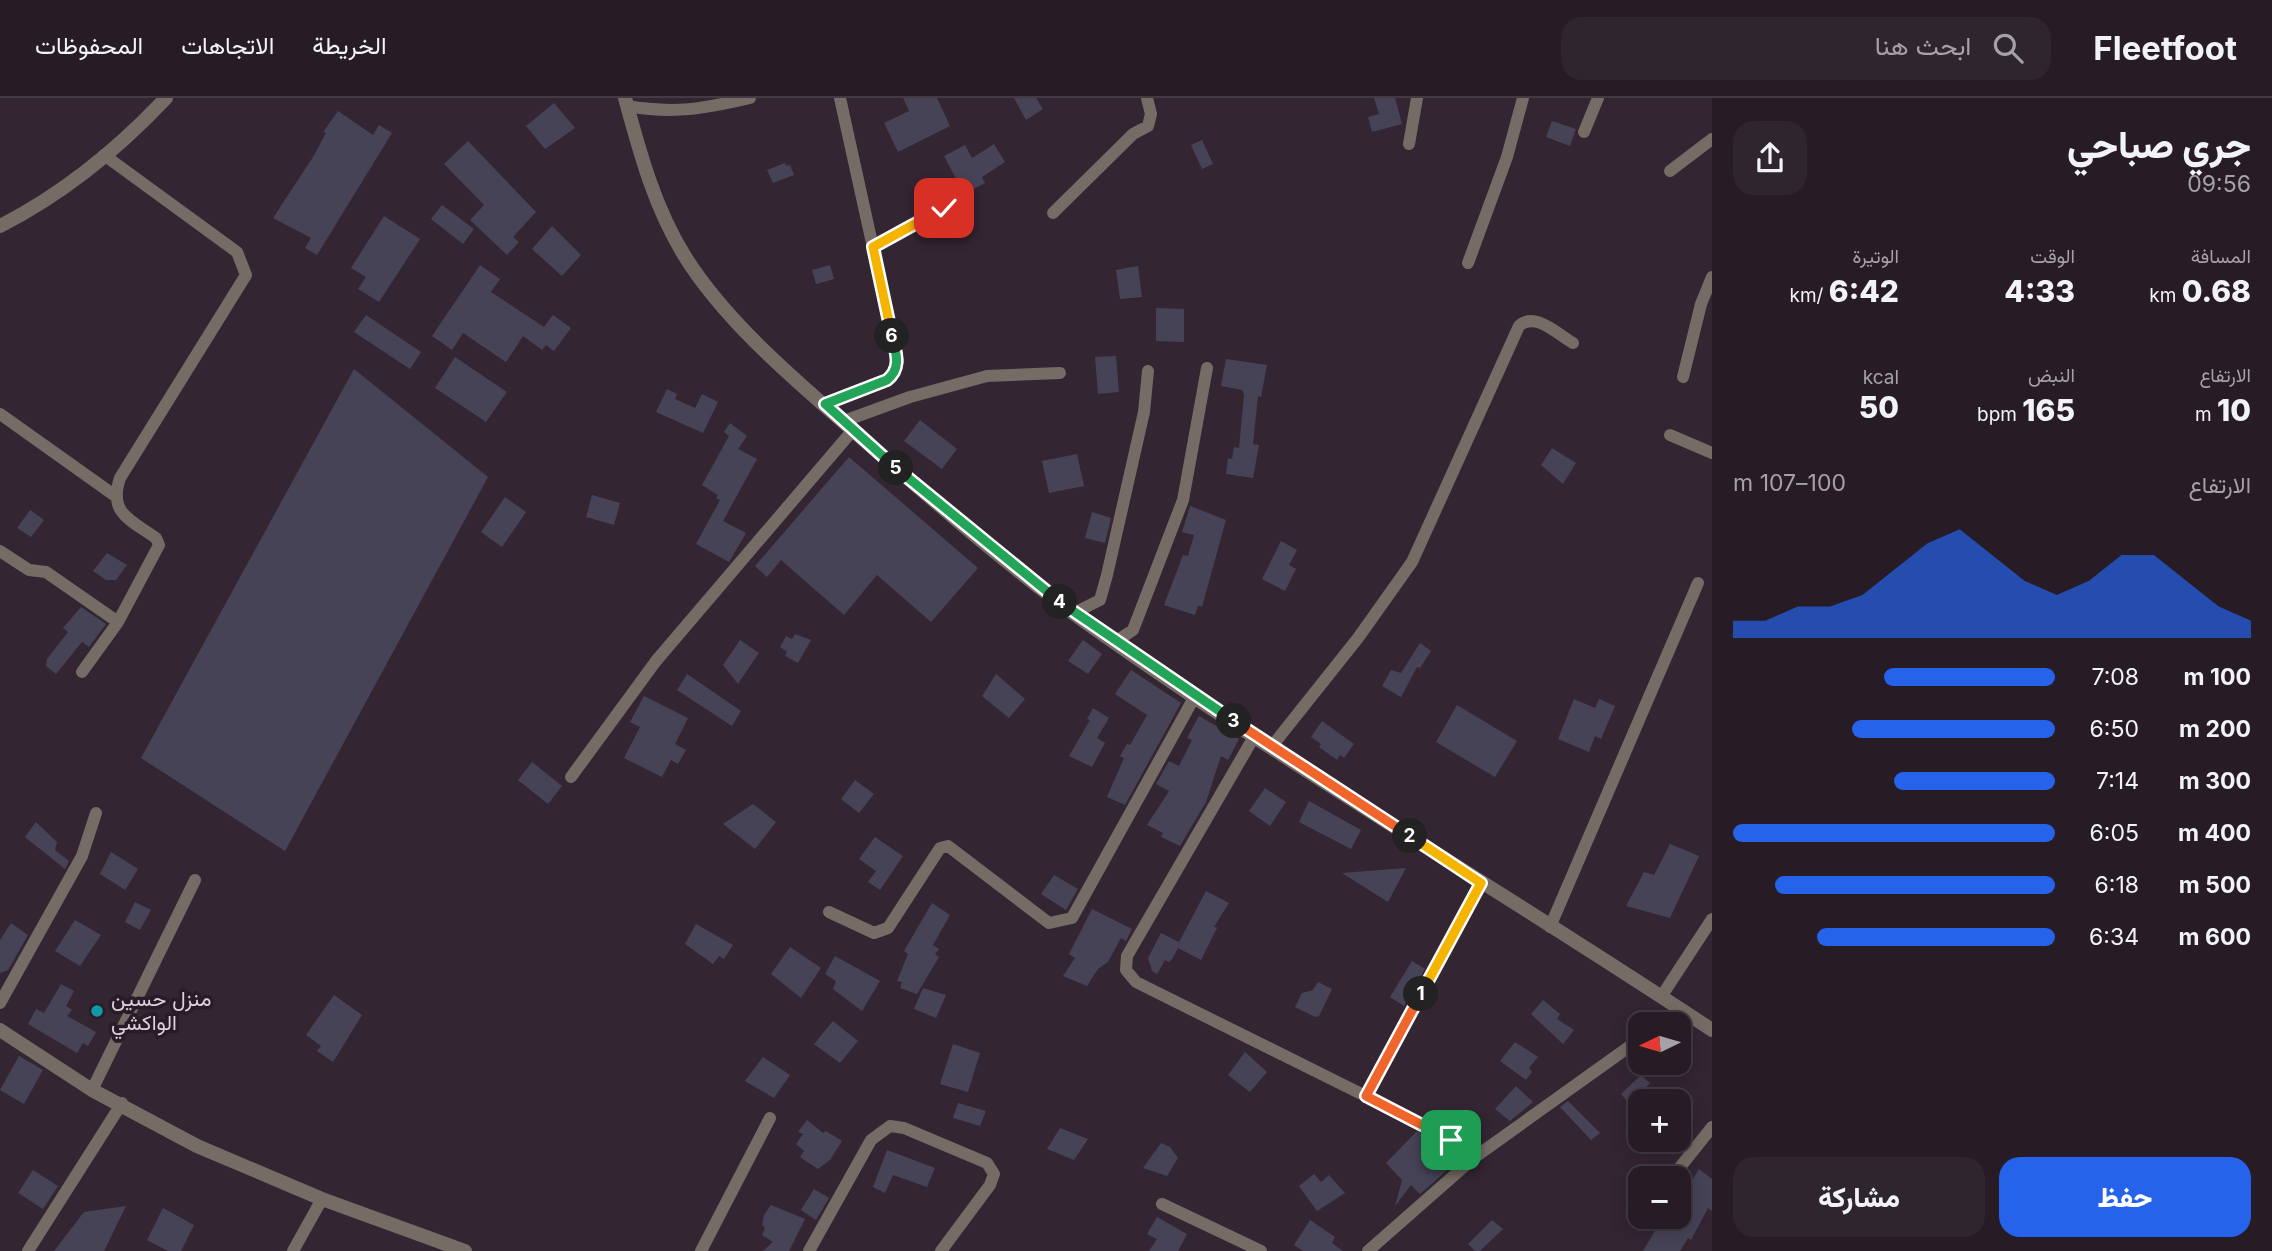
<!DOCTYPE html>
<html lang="ar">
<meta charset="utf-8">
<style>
body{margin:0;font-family:Inter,Vazirmatn,sans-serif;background:#2f252e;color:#f1f3f6;direction:rtl;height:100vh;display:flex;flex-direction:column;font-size:26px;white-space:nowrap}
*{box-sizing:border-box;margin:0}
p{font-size:23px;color:#a4a1a7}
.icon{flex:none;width:38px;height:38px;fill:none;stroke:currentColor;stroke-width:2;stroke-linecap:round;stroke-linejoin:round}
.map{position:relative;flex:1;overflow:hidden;direction:ltr}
.drawer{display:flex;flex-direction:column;background:#271c26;width:560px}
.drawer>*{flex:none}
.needle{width:46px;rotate:265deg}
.controls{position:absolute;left:1628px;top:914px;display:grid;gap:14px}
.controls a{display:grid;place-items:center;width:63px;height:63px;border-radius:14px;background:#271c26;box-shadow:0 4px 18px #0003,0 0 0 2px #433a43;font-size:35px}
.pin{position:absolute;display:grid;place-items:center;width:60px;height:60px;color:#fff;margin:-30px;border-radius:14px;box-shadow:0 4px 10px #0006}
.km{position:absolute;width:35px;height:35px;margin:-18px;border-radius:50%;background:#222;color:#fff;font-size:19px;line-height:35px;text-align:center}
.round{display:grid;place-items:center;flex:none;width:74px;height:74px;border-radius:21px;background:#2f252e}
.head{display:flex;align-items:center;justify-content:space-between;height:119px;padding:0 21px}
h1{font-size:38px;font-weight:800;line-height:52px}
.figures{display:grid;grid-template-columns:repeat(3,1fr);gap:10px;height:119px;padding:7px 21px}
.figures div{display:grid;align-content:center}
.figures b{font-size:30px;font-weight:800}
.figures small{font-size:19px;font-weight:400}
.figures p{font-size:19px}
.chart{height:196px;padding:14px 21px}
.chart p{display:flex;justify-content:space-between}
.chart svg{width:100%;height:126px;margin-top:7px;fill:#2563eb;opacity:.7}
.primary-button{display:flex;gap:14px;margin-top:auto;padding:14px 21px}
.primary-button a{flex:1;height:80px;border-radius:21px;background:#2563eb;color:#fff;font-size:28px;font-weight:800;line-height:80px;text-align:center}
.primary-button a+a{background:#2f252e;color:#f1f3f6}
ul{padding:0 21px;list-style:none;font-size:23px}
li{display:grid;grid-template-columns:112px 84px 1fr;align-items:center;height:52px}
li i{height:18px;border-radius:9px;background:#2563eb}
header{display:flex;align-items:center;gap:42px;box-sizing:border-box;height:98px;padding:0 35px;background:#271c26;border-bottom:2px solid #433a43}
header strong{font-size:33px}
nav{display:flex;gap:38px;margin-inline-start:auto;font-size:24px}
.search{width:490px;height:63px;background:#2f252e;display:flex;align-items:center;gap:18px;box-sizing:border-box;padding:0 24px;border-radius:21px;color:#a4a1a7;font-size:26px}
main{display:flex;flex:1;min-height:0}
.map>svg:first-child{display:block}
</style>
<header>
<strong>Fleetfoot</strong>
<div class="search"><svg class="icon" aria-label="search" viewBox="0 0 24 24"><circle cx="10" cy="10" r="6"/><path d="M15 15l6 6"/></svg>ابحث هنا</div>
<nav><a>الخريطة</a><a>الاتجاهات</a><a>المحفوظات</a></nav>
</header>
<main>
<section class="drawer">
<div class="head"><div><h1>جري صباحي</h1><p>09:56</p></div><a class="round"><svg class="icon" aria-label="share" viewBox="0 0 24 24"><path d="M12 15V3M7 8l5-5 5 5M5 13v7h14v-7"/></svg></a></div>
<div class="figures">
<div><p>المسافة</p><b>0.68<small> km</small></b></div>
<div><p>الوقت</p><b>4:33</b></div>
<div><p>الوتيرة</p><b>6:42<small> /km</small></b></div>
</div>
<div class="figures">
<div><p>الارتفاع</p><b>10<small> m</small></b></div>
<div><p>النبض</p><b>165<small> bpm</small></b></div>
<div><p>kcal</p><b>50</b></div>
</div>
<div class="chart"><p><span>الارتفاع</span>100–107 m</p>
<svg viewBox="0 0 160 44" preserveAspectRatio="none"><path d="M0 44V38L10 38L20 33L30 33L40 29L50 20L60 11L70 6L80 15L90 24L100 29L110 24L120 15L130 15L140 24L150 33L160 38V44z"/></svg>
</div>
<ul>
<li><b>100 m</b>7:08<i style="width:53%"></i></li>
<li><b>200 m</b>6:50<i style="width:63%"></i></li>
<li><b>300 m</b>7:14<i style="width:50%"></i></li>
<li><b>400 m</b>6:05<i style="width:100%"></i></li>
<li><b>500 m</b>6:18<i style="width:87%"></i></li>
<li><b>600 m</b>6:34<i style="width:74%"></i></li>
</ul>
<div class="primary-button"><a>حفظ</a><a>مشاركة</a></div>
</section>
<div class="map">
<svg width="1712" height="1153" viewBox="0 0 1712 1153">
<rect width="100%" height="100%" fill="#342533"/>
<path fill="#474357" d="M903,0H937L950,28L898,54L884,25L909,13Z
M1014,0H1036L1043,11L1026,22Z
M1374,0H1395L1402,26L1372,34L1368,19L1379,16Z
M554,5L575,30L545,51L526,28Z
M338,13L373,37L379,27L392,35L317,157L305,150L311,140L273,120L313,59L326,35L323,34Z
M1552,23L1576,31L1570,48L1546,39Z
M1202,42L1213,66L1202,71L1191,47Z
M468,43L536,114L513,139L519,144L507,157L470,122L484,107L444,66Z
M994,46L1005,64L982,79L985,85L964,96L944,58L965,47L972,60Z
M785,65L786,68L790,67L794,77L773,85L767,72Z
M442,107L474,131L463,146L431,121Z
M384,118L420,141L379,204L358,191L366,179L351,170Z
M552,128L581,157L562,178L532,151Z
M480,167L500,181L491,194L544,229L553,217L571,230L554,253L546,247L542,252L523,238L506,264L463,235L452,252L432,238Z
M830,167L834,181L816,186L812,172Z
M1138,168L1142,199L1120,201L1116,172Z
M1156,210L1184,211V244L1156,243Z
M366,217L421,254L410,271L354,234Z
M1116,258L1119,294L1098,296L1095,259Z
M455,259L507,294L486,324L435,290Z
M1226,261L1267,267L1261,299L1258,298L1253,346L1259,347L1253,380L1226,376L1228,360L1232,361L1234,349L1239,350L1244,296L1242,292L1221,288Z
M354,271L488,379L285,753L141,660Z
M667,291L677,296L675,301L695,310L702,296L718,304L703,335L656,314Z
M920,322L957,351L942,371L904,343Z
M730,325L747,338L738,351L757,361L723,423L746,435L729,464L696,446L720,402L716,400L718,397L702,387L729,338L724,334Z
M1552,350L1576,365L1563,386L1541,367Z
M1077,356L1084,388L1049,395L1042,363Z
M849,359L978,470L931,524L877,477L844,517L781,462L767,479L755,468Z
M592,397L620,405L614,427L586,419Z
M505,399L526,414L502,449L481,434Z
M1190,408L1226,422L1202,509L1198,508L1195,517L1164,507L1183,457L1188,458L1194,437L1182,434Z
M30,412L44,422L31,439L17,430Z
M1092,414L1111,420L1105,445L1085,440Z
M1281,443L1297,452L1289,467L1296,471L1285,493L1262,481Z
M107,455L127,467L116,482H106L93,473Z
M81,509L106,526L89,549L82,544L56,576L46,568L47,561L68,534L63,530Z
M795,536L811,542L798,565L785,558L787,554L780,549L786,538L792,541Z
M740,542L759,555L738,586L723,567Z
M1083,542L1102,556L1088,576L1068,563Z
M1420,545L1431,553L1420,570L1417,569L1401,599L1382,588L1391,572L1401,575Z
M1131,572L1181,605L1125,707L1107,699L1124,660L1120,658L1127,646L1130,647L1147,617L1115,596Z
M687,576L741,613L732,628L677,592Z
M996,576L1025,601L1009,620L982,598Z
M644,598L688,620L675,646L686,652L678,666L671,662L662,679L624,660L640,629L630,624Z
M1574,601L1595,610L1599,601L1615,608L1601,641L1595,638L1589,654L1558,641Z
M1457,607L1517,643L1495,679L1436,644Z
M1093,610L1109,620L1097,640L1105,645L1092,669L1069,658L1090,622L1087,621Z
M1199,618L1239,641L1228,662L1221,658L1206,704L1180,748L1161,739L1163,735L1147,727L1169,693L1156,686L1169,663L1179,668L1192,642L1187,640Z
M1322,623L1354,646L1344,660L1340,657L1337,662L1319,649L1321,646L1311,639Z
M532,664L562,688L548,706L518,682Z
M855,682L874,696L859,715L841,701Z
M1265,690L1286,704L1270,728L1249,713Z
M1309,703L1361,732L1351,751L1299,724Z
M753,706L776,724L755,751L723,726Z
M36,724L57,744L55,752L69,763L65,771L25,739Z
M875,739L903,758L880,792L868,784L876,773L859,761Z
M1670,746L1699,758L1670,820L1626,808L1644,774L1654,777Z
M111,754L138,771L125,792L100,776Z
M1406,770L1388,804L1342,775Z
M1054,777L1078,791L1066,812L1041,796Z
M1206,793L1229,805L1214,829L1217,830L1201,862L1178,850L1172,861L1169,864L1165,862L1157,876L1152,873L1148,860L1161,835L1179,844Z
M135,804L151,812L140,832L125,824Z
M932,805L950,817L933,847L939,851L935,856L939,859L917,896L900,890L902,884L897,883L908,856L904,853Z
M1092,811L1132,831L1126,843L1121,840L1108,864L1098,871L1087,888L1063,878L1075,860L1069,856Z
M75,822L101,837L80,868L55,853Z
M11,825L28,837L8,872L0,875V842Z
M696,826L733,847L724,861L719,858L713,866L685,846Z
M790,849L821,870L801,900L771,876Z
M835,858L880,883L862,913L833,891L836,883L825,876Z
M1412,863L1425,871L1404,908L1390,899Z
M1318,884L1332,891L1319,918L1315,919L1295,909L1302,895L1313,892Z
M61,886L74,893L66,908L72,912L67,918L96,934L88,948L83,945L77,955L28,926L36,911L44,915Z
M923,890L946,897L936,920L914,911Z
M334,897L362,917L333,964L317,953L321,948L306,937Z
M1543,902L1560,916L1557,921L1574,932L1563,946L1531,916Z
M833,923L858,943L840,965L814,946Z
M1515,944L1538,959L1529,970L1532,974L1526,982L1500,963Z
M953,946L980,955L968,994L940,986Z
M1245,954L1267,974L1250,994L1228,977Z
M19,958L43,972L24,1006L0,992Z
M763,959L790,977L774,1000L745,983Z
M1641,977L1650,985L1630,1006L1621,996Z
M1516,988L1533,1004L1510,1023L1495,1011Z
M1568,1003L1600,1035L1591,1042L1560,1009Z
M958,1005L986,1013L980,1028L953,1020Z
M807,1022L823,1035L826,1033L842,1043L830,1062L818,1071L800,1059L804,1053L796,1046L803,1036L798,1034Z
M1060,1030L1088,1041L1074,1062L1047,1051Z
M1417,1033L1461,1060L1420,1096L1411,1087L1395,1108L1402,1082L1386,1065Z
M1161,1045L1170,1049L1178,1060L1167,1078L1143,1070Z
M887,1052L935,1070L927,1089L893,1077L885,1095L873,1089Z
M1699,1071L1712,1081V1113L1708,1110L1691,1142L1688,1140L1680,1153H1643L1664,1118H1678V1106Z
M33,1072L58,1088L43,1111L18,1095Z
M1314,1076L1321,1084L1329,1077L1345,1095L1317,1113L1299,1088Z
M814,1091L829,1100L816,1122L801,1112Z
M771,1107L805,1121L789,1153H763L773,1144L762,1137L765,1130L762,1127L764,1117Z
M126,1108L104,1153H54L84,1114Z
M163,1110L194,1127L181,1153H168L147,1142Z
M1157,1119L1187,1136L1178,1153H1149L1157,1141L1147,1136Z
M1310,1122L1335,1139L1332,1145L1343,1153H1303L1294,1147Z
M1492,1122L1503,1131L1480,1153H1475L1468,1146Z"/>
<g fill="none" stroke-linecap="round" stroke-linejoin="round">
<path stroke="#756c65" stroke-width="12" d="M627,8C674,16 703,11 750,0
M1584,34L1598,0
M1409,46L1417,0
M1670,73L1712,41
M1053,115L1133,36L1148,28L1151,16L1147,0
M873,149L944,110
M1468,165L1507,59L1523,0
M1683,279L1701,206L1712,179
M825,306L887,282L894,276L898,263L840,0
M0,316L114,397
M844,323L910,299L987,278L1060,275
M1670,337L1712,355
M0,453L29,472L46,474L118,524
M1074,515L1100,502L1107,477L1144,314L1148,273
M1115,544L1133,532L1183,402L1207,270
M82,574L118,524L159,447L156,440C131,422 108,416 120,380L246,177L237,154L104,57
M1255,637L1127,858L1126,872L1136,884L1436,1033L1475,1059L1368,1153
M1272,648L1358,540L1412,464L1519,228C1535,213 1557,236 1573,245
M571,679L656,563L853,332
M829,814L874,835L888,830L940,750L948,748L1049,825L1072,820L1195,598
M1550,829L1698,485
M1661,899L1712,821
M0,905L82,758L96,715
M1661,926L1681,911
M92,992L195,782
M1366,997L1481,785
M1475,1059L1640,941
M1673,1078L1712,1029
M1162,1106L1261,1153
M28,1153L122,1005
M293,1153L322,1101
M701,1153L770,1020
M809,1153L871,1042L890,1028L904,1030L987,1065L994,1076L990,1087L941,1153"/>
<path stroke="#756c65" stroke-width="14" d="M625,0C640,55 654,108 684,157C730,231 809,293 874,351C942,410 1011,470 1084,523C1288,668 1504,794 1712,932
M0,128C63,96 118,51 166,0
M0,932L92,992L197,1048L322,1101L465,1153"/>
</g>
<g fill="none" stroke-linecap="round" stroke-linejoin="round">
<defs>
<path id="split-1" d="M1421,896L1366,998L1451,1042"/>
<path id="split-2" d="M1410,738L1481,785L1421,896"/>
<path id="split-3" d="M1234,623L1410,738"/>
<path id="split-4" d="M1060,504L1234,623"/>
<path id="split-5" d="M896,370L1060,504"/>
<path id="split-6" d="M892,238C896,255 902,270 887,282L825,306L896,370"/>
<path id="split-7" d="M892,238L873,149L944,110"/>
</defs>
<use href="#split-1" stroke="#fff" stroke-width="14"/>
<use href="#split-2" stroke="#fff" stroke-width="14"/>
<use href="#split-3" stroke="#fff" stroke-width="14"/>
<use href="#split-4" stroke="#fff" stroke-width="14"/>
<use href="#split-5" stroke="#fff" stroke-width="14"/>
<use href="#split-6" stroke="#fff" stroke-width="14"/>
<use href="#split-7" stroke="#fff" stroke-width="14"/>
<use href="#split-1" stroke="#f0652b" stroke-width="9"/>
<use href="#split-2" stroke="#f5b400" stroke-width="9"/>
<use href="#split-3" stroke="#f0652b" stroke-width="9"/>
<use href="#split-4" stroke="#22a559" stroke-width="9"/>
<use href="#split-5" stroke="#22a559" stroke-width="9"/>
<use href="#split-6" stroke="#22a559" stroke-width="9"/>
<use href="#split-7" stroke="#f5b400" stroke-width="9"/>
</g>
<circle fill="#0f9aa8" stroke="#2a1b29" stroke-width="2.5" cx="97" cy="913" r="7"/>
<g text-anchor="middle" stroke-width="7" stroke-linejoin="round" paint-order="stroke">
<g font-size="21" fill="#ded3dc" stroke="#2a1b29" text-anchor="start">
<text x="111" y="908">منزل حسين<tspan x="111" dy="24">الواكشي</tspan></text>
</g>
</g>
</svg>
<div class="controls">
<a><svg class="needle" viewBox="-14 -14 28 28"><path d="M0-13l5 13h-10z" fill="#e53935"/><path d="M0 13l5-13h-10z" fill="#a4a1a7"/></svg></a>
<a>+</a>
<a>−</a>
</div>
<div class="pin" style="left:1451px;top:1042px;background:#1e9e55"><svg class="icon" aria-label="arrive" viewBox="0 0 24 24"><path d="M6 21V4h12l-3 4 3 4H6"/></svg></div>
<div class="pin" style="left:944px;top:110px;background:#d93025"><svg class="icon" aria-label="check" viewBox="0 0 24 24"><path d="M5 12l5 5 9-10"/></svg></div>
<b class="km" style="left:1421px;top:896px">1</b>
<b class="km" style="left:1410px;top:738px">2</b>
<b class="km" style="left:1234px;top:623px">3</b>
<b class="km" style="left:1060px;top:504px">4</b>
<b class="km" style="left:896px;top:370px">5</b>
<b class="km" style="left:892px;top:238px">6</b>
</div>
</main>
